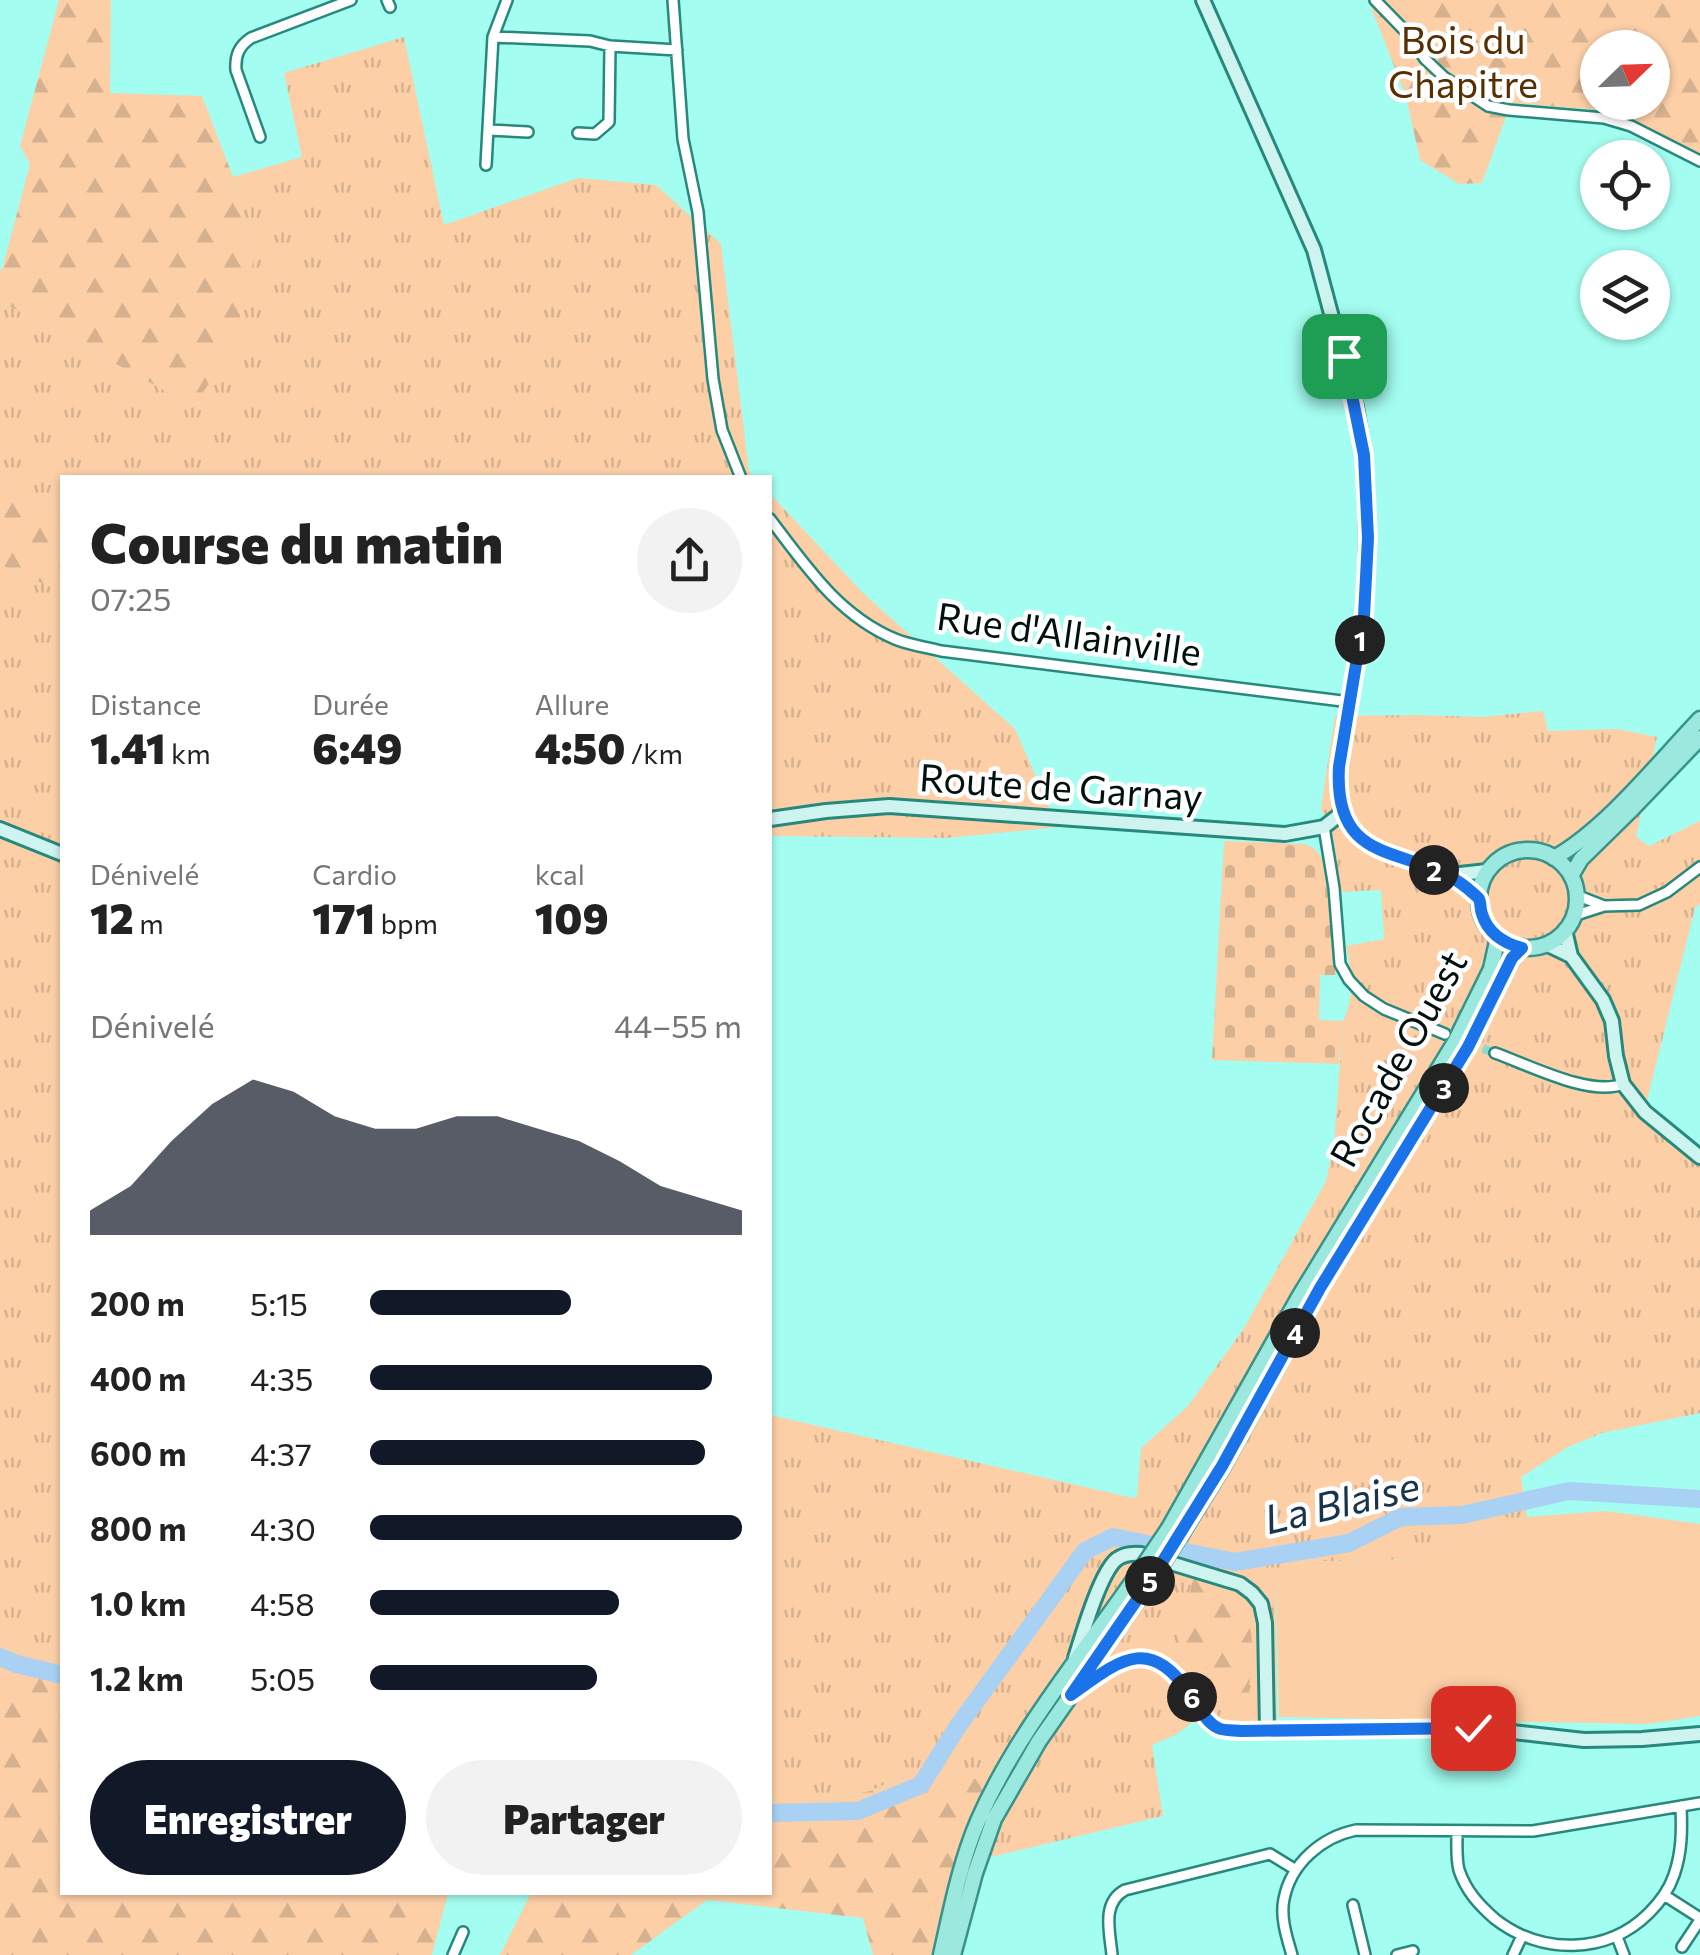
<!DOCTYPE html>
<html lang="fr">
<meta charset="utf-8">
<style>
body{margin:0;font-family:Commissioner,sans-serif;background:#f2f2f2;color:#222;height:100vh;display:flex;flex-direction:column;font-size:38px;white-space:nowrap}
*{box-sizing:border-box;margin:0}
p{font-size:32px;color:#767676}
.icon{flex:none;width:55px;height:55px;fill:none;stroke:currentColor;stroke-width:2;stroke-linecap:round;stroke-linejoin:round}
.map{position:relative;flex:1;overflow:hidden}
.side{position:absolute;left:60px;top:475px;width:712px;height:1420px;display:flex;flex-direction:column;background:#fff;border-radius:0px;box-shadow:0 2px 8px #0004}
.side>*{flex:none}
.needle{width:65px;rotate:67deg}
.tools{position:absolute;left:1580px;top:30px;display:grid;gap:20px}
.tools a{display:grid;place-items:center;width:90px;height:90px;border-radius:50%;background:#fff;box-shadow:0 2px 8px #0004;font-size:50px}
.pin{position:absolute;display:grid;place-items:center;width:85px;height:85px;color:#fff;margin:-42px;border-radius:20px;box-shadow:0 5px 15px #0006}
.km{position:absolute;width:50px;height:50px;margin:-25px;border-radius:50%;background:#222;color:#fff;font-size:28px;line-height:50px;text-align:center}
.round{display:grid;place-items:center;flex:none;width:105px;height:105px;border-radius:52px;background:#f2f2f2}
.headline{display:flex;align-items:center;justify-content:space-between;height:170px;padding:0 30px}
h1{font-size:55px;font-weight:800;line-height:75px}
.metrics{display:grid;grid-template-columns:repeat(3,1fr);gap:15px;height:170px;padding:10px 30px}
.metrics div{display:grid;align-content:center}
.metrics b{font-size:42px;font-weight:800}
.metrics small{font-size:28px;font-weight:400}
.metrics p{font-size:28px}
.chart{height:280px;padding:20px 30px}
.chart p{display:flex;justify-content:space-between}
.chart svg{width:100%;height:180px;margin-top:10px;fill:#111827;opacity:.7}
.primary-button{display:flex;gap:20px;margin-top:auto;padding:20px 30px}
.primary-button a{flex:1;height:115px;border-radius:60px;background:#111827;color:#fff;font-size:40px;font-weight:800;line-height:115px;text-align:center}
.primary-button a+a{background:#f2f2f2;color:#222}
ul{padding:0 30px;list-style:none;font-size:32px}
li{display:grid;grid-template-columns:160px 120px 1fr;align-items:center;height:75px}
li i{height:25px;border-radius:12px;background:#111827}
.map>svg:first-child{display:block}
</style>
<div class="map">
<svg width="1700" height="1955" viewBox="0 0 1700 1955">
<defs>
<pattern id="grass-tufts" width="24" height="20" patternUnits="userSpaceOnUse" patternTransform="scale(2.5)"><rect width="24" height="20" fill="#fccfa7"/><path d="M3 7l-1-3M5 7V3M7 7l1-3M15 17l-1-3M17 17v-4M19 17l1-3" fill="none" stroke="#d6b18f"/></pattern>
<pattern id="forest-firs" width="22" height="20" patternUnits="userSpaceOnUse" patternTransform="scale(2.5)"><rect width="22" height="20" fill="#fccfa7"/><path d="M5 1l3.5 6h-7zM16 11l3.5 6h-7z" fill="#d6b18f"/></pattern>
<pattern id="cemetery-stones" width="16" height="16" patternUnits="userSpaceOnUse" patternTransform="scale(2.5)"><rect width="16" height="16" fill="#fccfa7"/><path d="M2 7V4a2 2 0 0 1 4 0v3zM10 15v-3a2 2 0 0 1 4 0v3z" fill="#d6b18f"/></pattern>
</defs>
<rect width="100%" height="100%" fill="#a3fdf0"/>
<path fill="url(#grass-tufts)" d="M404,37L444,225L578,178L656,185L721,244L749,471L755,477L62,478V524L0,484V316L6,304L193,406L254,259L233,177L302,157L284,73Z
M770,494L864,594L1015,729L1058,827L947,838L770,836Z
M0,528L40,553L0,552Z
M0,564L62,592V1656L0,1646Z
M1543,711L1548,731L1617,729L1657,737L1636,837L1649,846L1700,821V904L1695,908L1646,1104L1700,1146V1413L1602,1433L1568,1447L1521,1477L1527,1517L1468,1530L1419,1559L1291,1562L1276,1575L1277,1737H1216L1194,1721L1177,1734L1152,1745L1163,1816L957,1865L916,1771L870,1791L808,1803L770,1800V1415L1133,1498L1137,1496L1141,1448L1188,1406L1244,1328L1326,1181L1334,1145L1343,1021C1355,997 1352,972 1346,946L1384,939L1381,890L1341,892L1333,836L1321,808L1335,716L1416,715L1482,717Z"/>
<path fill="url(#forest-firs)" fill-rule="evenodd" d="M59,0H111L110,93L202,96L233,177L254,259L231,353L193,406L6,304L0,316V270H2L30,164L20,146Z
M1368,0H1700V158L1658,140L1601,110L1511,103L1482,183L1459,184L1420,160L1406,96ZM1598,48H1652V102H1598Z
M0,484L62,524V592L0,564V552H38L0,528Z
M1193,1578C1209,1586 1230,1594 1241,1608C1259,1631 1250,1669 1248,1696L1226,1693L1222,1676L1184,1654L1180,1638Z
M0,1646L62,1656V1892L448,1893L432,1955H0Z
M916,1771L992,1781L957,1865L932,1955H873L863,1918L707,1900L631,1955H500L530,1895L510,1893L770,1892V1800L808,1803L870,1791Z"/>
<path fill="url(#cemetery-stones)" d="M1224,841L1305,844C1318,849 1321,855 1325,867L1336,975H1320L1319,1020L1343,1021L1339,1064L1212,1060Z"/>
<path fill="#fccfa7" d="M1606,1511L1700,1524V1716L1649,1724L1279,1717L1276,1575L1291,1562L1419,1559L1468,1530L1527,1517Z"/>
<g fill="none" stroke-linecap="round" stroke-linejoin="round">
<path stroke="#a9d1f3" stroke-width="18" d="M0,1657L16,1664L62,1675
M770,1813L858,1811L921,1785L958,1726L1085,1551L1113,1537L1235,1562L1349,1543L1401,1517L1462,1515L1569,1491L1700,1499"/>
<path stroke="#8bdace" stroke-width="9" stroke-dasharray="9 4.5" stroke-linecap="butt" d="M1445,1034L1495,1053"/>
<defs>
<path id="street" d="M387,0L390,7
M673,0L683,139L698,212L713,379L722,430L741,478
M1375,0L1408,34L1425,59L1444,77L1488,106L1509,110L1604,118L1631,126L1700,161
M493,37L590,41L610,46L677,50
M488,130L528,132
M578,133L595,134L609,122L610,46
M260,137L236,70C235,55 239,46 251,38L351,0
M486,165L493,37L507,0
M770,519C806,566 838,615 895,639C909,645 926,647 941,651L1350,702
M1324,827L1334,888L1340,964L1349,980L1364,996L1384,1009L1445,1034
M1576,895L1604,906
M1573,916L1604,906L1639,905L1667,892L1700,867
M1495,1053C1529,1065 1590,1097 1623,1084
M1457,1832C1457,1844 1456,1859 1459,1870C1466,1891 1479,1905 1495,1919C1541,1955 1607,1955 1649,1913C1660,1902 1669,1890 1674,1875C1682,1852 1682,1830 1681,1806
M1664,1895L1700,1918
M1353,1905L1365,1955
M1617,1937L1624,1955
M1682,1947L1700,1920
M453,1955L463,1932
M1112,1955C1110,1932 1101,1903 1125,1890L1270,1854L1296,1870
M1292,1955C1287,1938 1280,1917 1284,1899C1291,1863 1322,1837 1356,1830L1533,1831L1700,1803
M1397,1955L1413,1951
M1513,1955L1522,1936"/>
<path id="secondary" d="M1203,0L1314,250L1356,407L1364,455L1367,538L1364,616L1339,767C1334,855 1386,847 1448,874C1459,879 1469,890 1479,898
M770,819L826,811L889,806L1285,834L1324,827L1343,812
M0,829L62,854
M1451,875L1487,871
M1565,930L1571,956L1603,1000L1612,1021L1616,1056L1623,1084L1645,1112L1700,1157
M1546,944L1571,956
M1075,1658C1082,1636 1100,1572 1117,1559C1124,1554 1132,1553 1141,1554L1240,1584L1252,1593L1261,1604L1265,1623L1267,1730
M1074,1692C1125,1656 1151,1637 1192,1697C1199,1707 1206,1722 1218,1728C1224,1731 1234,1730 1241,1731L1478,1728L1584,1740L1642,1739L1700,1734"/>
<path id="primary" d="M1479 899a49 49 0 1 1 98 0a49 49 0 1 1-98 0Z
M1554,858C1606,829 1658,763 1700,719
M1571,876L1581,859L1632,809L1700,738
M1169,1528L1299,1297L1455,1042L1491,969L1498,937
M1183,1531L1223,1466L1320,1288L1468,1047L1512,959L1522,947
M941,1955C951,1910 960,1863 978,1821C1017,1731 1087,1649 1142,1568
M953,1955L975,1873L994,1819L1039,1741L1157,1572"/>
</defs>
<use href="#street" stroke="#27887c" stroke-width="14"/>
<use href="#secondary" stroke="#27887c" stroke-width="18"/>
<use href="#primary" stroke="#399388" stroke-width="19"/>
<use href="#street" stroke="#fff" stroke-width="9"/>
<use href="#secondary" stroke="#cdf4ef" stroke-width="12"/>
<use href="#primary" stroke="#9be8df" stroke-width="14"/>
<defs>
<path id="primary-bridge" d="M1142,1568L1169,1528
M1157,1572L1183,1531"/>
</defs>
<use href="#primary-bridge" stroke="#399388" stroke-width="19" stroke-linecap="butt"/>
<use href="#primary-bridge" stroke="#9be8df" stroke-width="14"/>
</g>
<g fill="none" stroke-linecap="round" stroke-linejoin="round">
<defs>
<path id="route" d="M1344,356L1364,455L1368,538L1364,616L1339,767C1333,871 1411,843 1467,888C1469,890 1478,897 1479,899C1481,903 1480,909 1482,914C1488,933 1503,943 1522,948L1512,958L1468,1047L1320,1288L1222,1466L1156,1572L1071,1695C1122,1658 1150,1634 1193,1698C1199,1708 1207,1723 1218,1728C1224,1731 1235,1730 1241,1731L1473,1728"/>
</defs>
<use href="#route" stroke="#fff" stroke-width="20"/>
<use href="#route" stroke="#1a73e8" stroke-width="12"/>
</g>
<g text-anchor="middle" stroke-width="9" stroke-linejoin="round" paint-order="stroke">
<g font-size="38" fill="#572f00" stroke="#fff">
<text x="1463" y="54">Bois du<tspan x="1463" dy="44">Chapitre</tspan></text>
</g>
<g font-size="38" fill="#00110e" stroke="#fff">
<text transform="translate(1069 635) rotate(8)" y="13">Rue d'Allainville</text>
<text transform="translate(1061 788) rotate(4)" y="13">Route de Garnay</text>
<text transform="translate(1399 1059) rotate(-61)" y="13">Rocade Ouest</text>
</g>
<g font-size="40" font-style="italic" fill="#16344b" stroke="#fff">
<text transform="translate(1342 1503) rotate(-13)" y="14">La Blaise</text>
</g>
</g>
</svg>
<div class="tools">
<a><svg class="needle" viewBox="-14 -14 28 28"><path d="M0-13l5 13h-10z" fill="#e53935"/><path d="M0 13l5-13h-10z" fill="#767676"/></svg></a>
<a><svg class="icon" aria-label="locate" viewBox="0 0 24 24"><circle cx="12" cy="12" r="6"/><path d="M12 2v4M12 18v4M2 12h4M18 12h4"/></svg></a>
<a><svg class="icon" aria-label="layers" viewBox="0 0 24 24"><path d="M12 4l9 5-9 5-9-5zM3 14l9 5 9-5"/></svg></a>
</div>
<div class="pin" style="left:1344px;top:356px;background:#1e9e55"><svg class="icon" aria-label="arrive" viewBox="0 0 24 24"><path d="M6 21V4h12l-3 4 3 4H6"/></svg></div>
<div class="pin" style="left:1473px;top:1728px;background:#d93025"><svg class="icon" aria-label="check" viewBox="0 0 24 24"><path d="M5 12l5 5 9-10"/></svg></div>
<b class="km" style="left:1360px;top:640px">1</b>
<b class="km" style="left:1434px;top:870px">2</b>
<b class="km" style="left:1444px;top:1088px">3</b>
<b class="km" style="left:1295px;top:1333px">4</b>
<b class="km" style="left:1150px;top:1581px">5</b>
<b class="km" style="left:1192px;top:1697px">6</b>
<section class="side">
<div class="headline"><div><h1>Course du matin</h1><p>07:25</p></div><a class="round"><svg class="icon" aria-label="share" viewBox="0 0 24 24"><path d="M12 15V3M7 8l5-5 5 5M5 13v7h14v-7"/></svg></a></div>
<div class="metrics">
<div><p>Distance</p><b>1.41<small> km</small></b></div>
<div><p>Durée</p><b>6:49</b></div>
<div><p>Allure</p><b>4:50<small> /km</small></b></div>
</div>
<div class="metrics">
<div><p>Dénivelé</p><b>12<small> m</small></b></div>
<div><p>Cardio</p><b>171<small> bpm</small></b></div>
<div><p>kcal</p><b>109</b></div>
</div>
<div class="chart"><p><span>Dénivelé</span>44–55 m</p>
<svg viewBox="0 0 160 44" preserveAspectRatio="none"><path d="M0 44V38L10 32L20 21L30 12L40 6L50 9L60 15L70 18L80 18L90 15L100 15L110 18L120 21L130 26L140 32L150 35L160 38V44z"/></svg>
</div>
<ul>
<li><b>200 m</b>5:15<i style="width:54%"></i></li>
<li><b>400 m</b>4:35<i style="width:92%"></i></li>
<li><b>600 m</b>4:37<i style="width:90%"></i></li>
<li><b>800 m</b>4:30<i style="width:100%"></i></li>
<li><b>1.0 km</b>4:58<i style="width:67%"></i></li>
<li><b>1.2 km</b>5:05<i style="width:61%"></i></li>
</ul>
<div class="primary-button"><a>Enregistrer</a><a>Partager</a></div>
</section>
</div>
